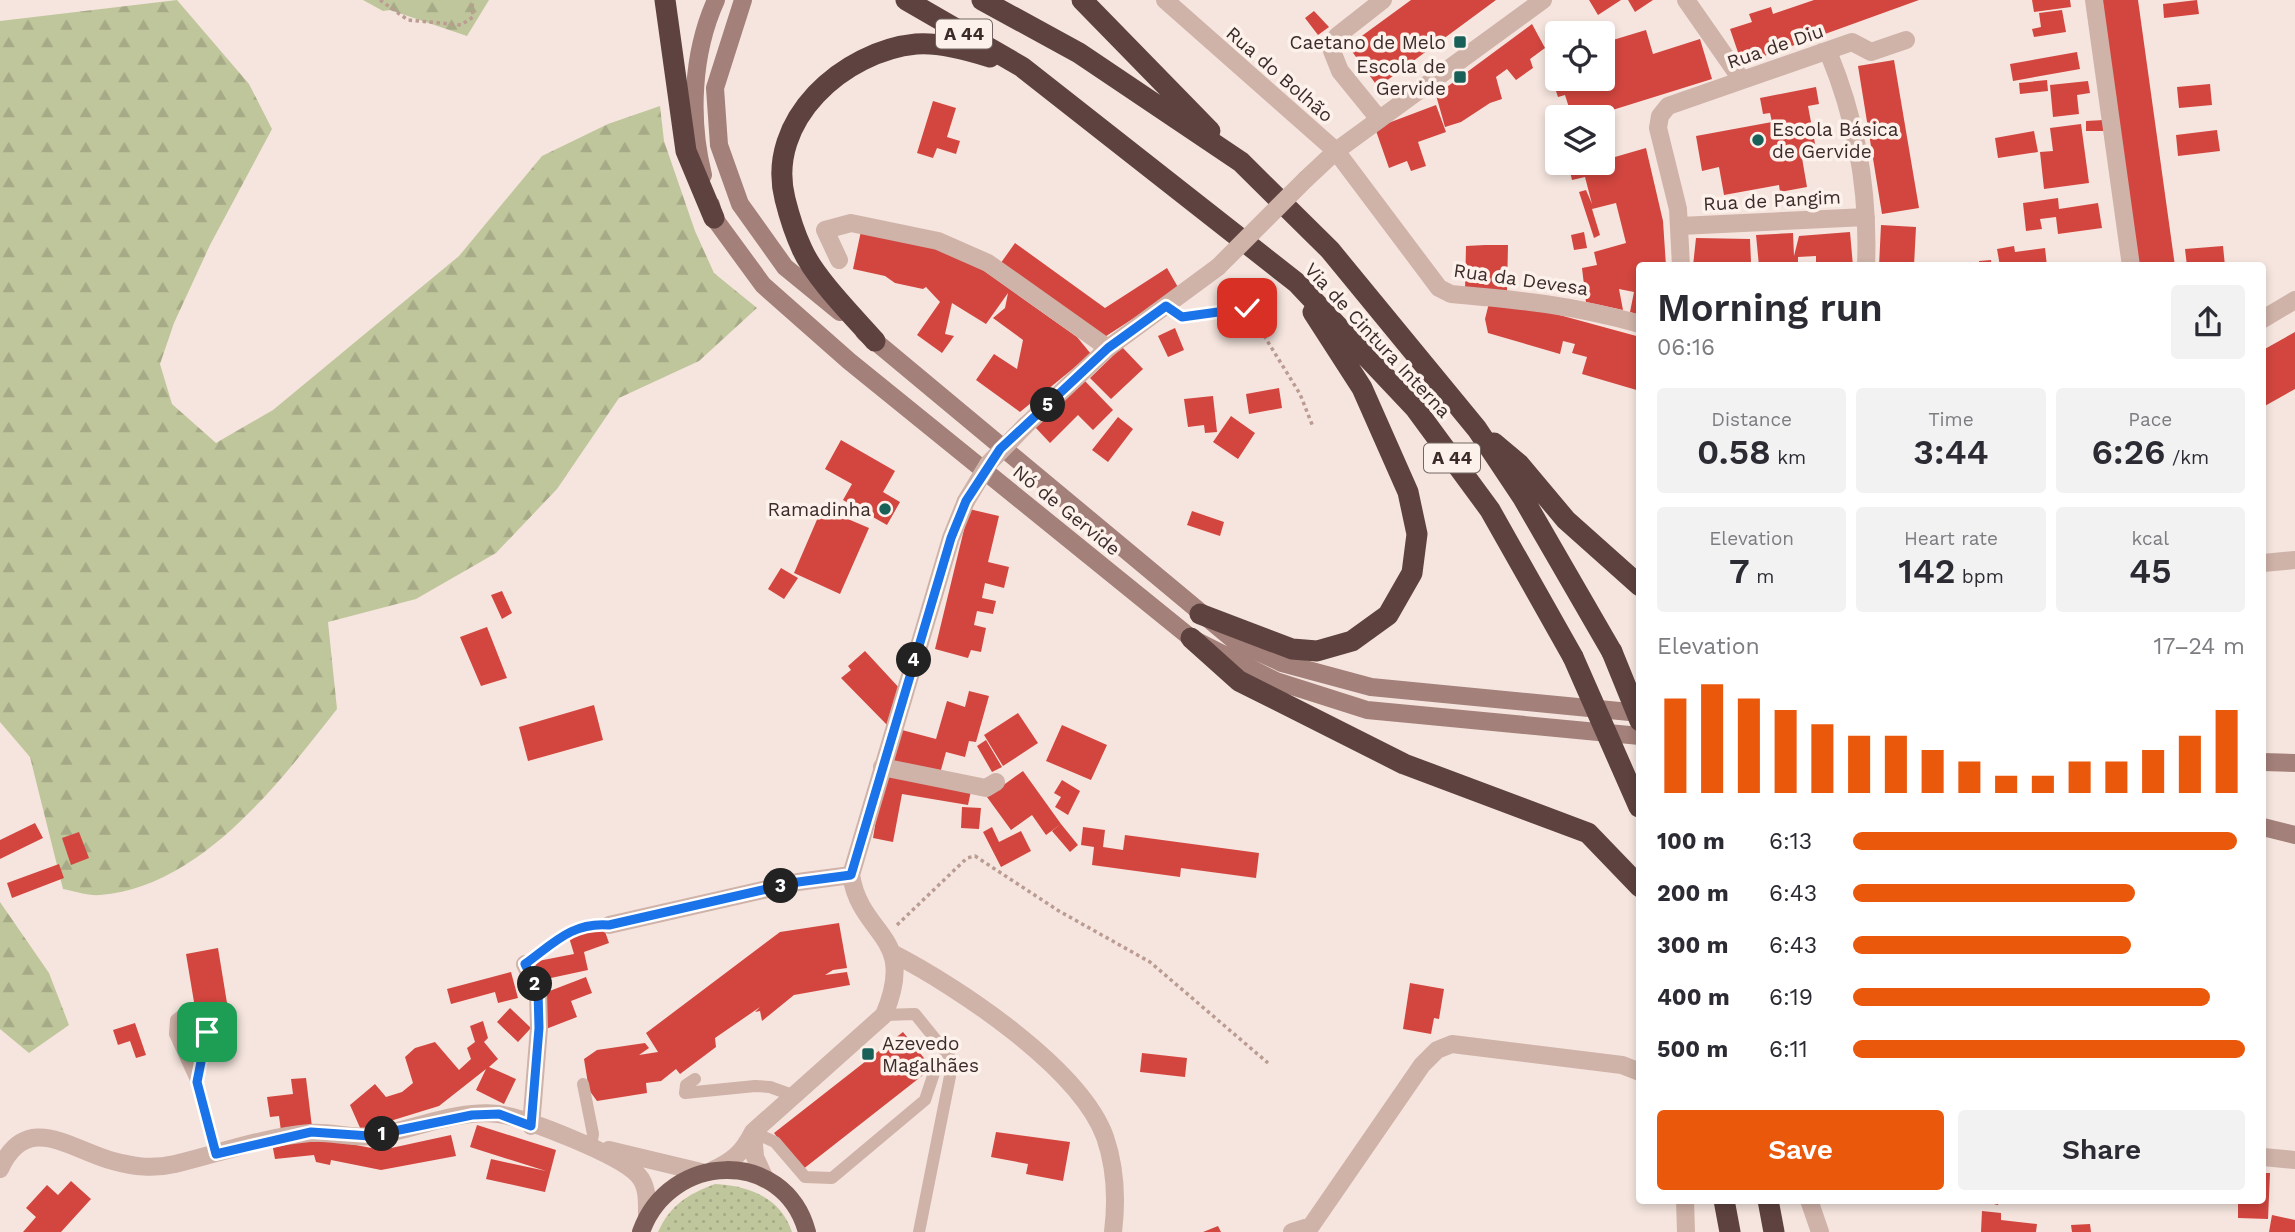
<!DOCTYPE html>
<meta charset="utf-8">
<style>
body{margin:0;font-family:"Work Sans",sans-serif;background:#f2f2f3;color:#2b2b33;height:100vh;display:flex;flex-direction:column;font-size:26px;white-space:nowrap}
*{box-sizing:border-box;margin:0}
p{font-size:23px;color:#7c7c81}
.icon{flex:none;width:38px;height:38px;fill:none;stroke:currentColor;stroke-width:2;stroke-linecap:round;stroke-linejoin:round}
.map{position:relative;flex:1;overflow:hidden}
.panel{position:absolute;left:1636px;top:262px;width:630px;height:942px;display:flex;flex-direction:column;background:#fff;border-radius:7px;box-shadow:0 4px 10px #0003}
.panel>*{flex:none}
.buttons{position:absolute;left:1545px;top:21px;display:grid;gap:14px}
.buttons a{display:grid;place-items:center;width:70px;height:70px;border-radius:7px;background:#fff;box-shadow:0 4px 10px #0003;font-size:35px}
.pin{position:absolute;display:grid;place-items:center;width:60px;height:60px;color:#fff;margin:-30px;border-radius:14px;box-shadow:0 4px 10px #0006}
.km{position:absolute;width:35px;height:35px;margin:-18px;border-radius:50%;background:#222;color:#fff;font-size:19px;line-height:35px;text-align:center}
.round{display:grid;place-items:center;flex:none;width:74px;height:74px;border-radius:7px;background:#f2f2f3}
.head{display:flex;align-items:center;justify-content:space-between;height:119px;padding:0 21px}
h1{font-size:38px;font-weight:600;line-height:52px}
.metrics{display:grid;grid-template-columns:repeat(3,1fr);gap:10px;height:119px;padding:7px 21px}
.metrics div{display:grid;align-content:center;border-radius:7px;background:#f2f2f3;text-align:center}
.metrics b{font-size:35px;font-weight:600}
.metrics small{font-size:19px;font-weight:400}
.metrics p{font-size:19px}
.chart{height:196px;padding:14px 21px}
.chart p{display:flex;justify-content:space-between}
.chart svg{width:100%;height:126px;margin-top:7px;stroke:#ea580c;stroke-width:6}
.action{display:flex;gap:14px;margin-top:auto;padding:14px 21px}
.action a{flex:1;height:80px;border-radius:7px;background:#ea580c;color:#fff;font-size:28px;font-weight:600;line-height:80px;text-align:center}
.action a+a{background:#f2f2f3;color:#2b2b33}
ul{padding:0 21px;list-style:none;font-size:23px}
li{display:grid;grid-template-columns:112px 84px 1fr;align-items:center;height:52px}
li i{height:18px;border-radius:9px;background:#ea580c}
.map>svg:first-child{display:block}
</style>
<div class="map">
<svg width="2295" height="1232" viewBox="0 0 2295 1232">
<defs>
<pattern id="green-dots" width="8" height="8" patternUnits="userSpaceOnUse" patternTransform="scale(1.75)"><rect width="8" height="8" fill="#c0c69b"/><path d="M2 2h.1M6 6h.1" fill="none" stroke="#a6aa86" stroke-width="1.8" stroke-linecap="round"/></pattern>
<pattern id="forest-firs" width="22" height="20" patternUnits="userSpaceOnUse" patternTransform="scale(1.75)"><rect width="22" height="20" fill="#c0c69b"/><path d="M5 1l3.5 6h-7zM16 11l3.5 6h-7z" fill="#a6aa86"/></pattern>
</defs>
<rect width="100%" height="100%" fill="#f5e5de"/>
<path fill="url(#green-dots)" d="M715,1184C749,1186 780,1197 792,1232H658C671,1204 687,1195 715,1184Z"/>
<path fill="url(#forest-firs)" d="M177,0L249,84L272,129L210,245L174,323L160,364L172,404L216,443L273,410L459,256L542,156L608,124L660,106L664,141L695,231L714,273L757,308L699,361L619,398L557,489L496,553L416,599L328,622L337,709C279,783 201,887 100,895C88,896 74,891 63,889L30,757L0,722V21Z
M363,0H489L467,36L390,10L383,11Z
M0,902L49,973L69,1025L29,1053L0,1029Z"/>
<path fill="#d2463f" d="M1411,0H1496L1378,87L1348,46Z
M1589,0H1621L1598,15Z
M1628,0H1653L1635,12Z
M1814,0H1919L1742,64L1730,29L1752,22L1749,14L1771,7L1773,14Z
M2032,0H2070L2071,7L2034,12Z
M2100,0H2138L2175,266H2136Z
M2197,0L2199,14L2164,18L2163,4Z
M2062,10L2066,32L2034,37L2032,29L2041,27L2039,13Z
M1314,11L1329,27L1318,35L1305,18Z
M1532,24L1545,48L1530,59L1533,68L1516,80L1507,69L1496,77L1502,99L1490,103L1461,122L1445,127L1436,95Z
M1646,30L1653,54L1700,39L1712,79L1590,117H1572L1565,95L1558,97L1553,82L1563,79H1603V43Z
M2077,52L2080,69L2013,81L2010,64Z
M1894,60L1919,208L1882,214L1858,66Z
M2047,80L2048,91L2020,94L2019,83Z
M2088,81L2090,93L2077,95L2079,114L2053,117L2050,85Z
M2210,84L2212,105L2179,108L2177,87Z
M1816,87L1819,104L1808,106L1816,149L1801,152L1807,187L1780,192L1779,185L1724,195L1719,167L1702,171L1696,136L1772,122L1770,113L1763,114L1760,98Z
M933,101L956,108L947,137L960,141L956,154L937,148L933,158L917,153Z
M1436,105L1446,132L1418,142L1426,166L1411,171L1407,161L1389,168L1375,128Z
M2104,120V131H2086V121Z
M2081,124L2089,183L2044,189L2040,152L2053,151L2050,128Z
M2217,130L2220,151L2178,156L2176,135Z
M2034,131L2038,152L1998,158L1995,138Z
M1603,143L1608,159L1646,148L1663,221L1666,266H1640V315L1630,312L1634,292L1619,289L1623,310L1586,302L1582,268L1597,265L1594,252L1626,243L1616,203L1592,209L1600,235L1594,238L1579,192L1586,190L1592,204L1585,177L1572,180L1568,163H1603Z
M2058,198L2059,209L2098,203L2102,228L2058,234L2056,217L2040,219L2042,229L2026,231L2023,203Z
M1881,225L1916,227L1914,266H1879Z
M861,231L956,251L1077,337L1091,354L1020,412L976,380L994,354L1017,369L1023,340L993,318L1005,308L1008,293L986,324L952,303L945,334L954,336L942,353L917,335L940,302L926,287L923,289L895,283L885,276L853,269Z
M1584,232L1587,248L1574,250L1571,235Z
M1850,232L1853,266H1816V256L1798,257V266H1759L1756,235L1793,233L1794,256L1799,236Z
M1696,238L1750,239L1751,262L1740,263V266H1693Z
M1015,243L1105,308L1167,268L1179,289L1100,340L998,267Z
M1485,245H1508L1507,292L1465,291L1466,246Z
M2014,246L2015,252L2045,248L2047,266H2000L1997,249Z
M2223,246L2225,266H2187L2185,249Z
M1991,260L1992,266H1979V261Z
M1489,303L1541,310L1640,337V391L1582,374L1587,357L1572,353L1575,344L1563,341L1560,354L1488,333L1485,319Z
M1175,328L1184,350L1168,357L1158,336Z
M2295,332V389L2263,407V350Z
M1122,347L1143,369L1111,399L1090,378Z
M1084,380L1113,410L1093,430L1078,415L1050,443L1035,427Z
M1279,388L1282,408L1249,414L1246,394Z
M1213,396L1217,432L1205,433L1204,425L1188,427L1184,399Z
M1231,416L1255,433L1238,459L1213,442Z
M1118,417L1133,429L1108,462L1092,450Z
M841,440L895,471L883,492L900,502L887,525L843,500L852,484L825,469Z
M822,508L869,528L840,594L794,573Z
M969,509L999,516L988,562L1009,567L1004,588L985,583L982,598L996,601L993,614L977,611L974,625L986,628L981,652L971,650L968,658L935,649Z
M1192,511L1224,522L1220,536L1187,525Z
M781,568L798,578L784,599L768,589Z
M502,591L512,613L502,619L491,595Z
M487,627L507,678L481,686L460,637Z
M865,651L902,691L890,728L841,678L851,670L848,666Z
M969,691L989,696L976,742L969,741L965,757L946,752L939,777L893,764L902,730L936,739L947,701L965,707Z
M594,705L603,740L528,761L519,727Z
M1018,713L1038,743L1003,766L984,735Z
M1062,725L1107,745L1091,780L1046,761Z
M986,740L1002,767L992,772L977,746Z
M884,771L972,786L968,805L902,794L893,842L873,838Z
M1023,771L1061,824L1046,835L1032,815L1011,830L987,797Z
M1062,780L1080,791L1068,815L1055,807L1061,797L1054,793Z
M962,807L981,808L979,829L961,828Z
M35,823L43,838L0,859V840Z
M1061,824L1078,845L1070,852L1052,831Z
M992,827L999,842L1021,831L1031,851L1001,867L983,832Z
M1083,827L1105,830L1103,847L1123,850L1125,835L1259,853L1256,878L1181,868L1180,877L1092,865L1094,847L1081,845Z
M79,832L89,858L71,865L62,838Z
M59,864L64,878L12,898L7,883Z
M602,923L609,943L584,952L588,970L537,981L533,962L574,954L568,934Z
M839,923L847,968L833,970L825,975L847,972L850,985L794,995L762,1021L760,1011L755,1012L760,1007L715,1038L716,1047L680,1074L676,1069L661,1081L646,1083L647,1093L597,1101L589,1090L584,1059L597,1050L645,1043L649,1048L639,1055L658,1052L646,1033L780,932Z
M218,948L227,1003L195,1008L186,954Z
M511,972L518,998L498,1003L495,992L451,1004L447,989Z
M586,977L592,993L571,1001L577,1017L546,1029L534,997Z
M1410,983L1444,989L1439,1019L1434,1018L1431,1034L1403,1029Z
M510,1008L531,1028L518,1042L497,1022Z
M483,1021L488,1038L484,1042L498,1059L489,1067L516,1079L504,1104L476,1090L486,1069L439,1106L361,1130L350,1105L375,1084L386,1097L402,1092L413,1083L405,1057L415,1048L435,1042L459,1070L471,1059L467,1048L475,1042L470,1026Z
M135,1023L146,1055L136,1058L130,1041L118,1045L113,1030Z
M903,1032L932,1068L802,1170L774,1133Z
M1142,1053L1187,1058L1185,1077L1140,1072Z
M306,1078L312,1127L281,1131L279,1116L270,1117L267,1097L293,1094L291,1079Z
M477,1125L556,1150L545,1192L486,1179L491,1159L546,1171L470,1147Z
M996,1132L1070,1142L1063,1181L1026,1174L1028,1164L991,1157Z
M451,1135L456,1156L381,1170L331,1160L330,1165L316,1162L314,1155L275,1159L272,1143L335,1141L382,1150Z
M2263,1173H2270L2268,1219L2238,1218V1200H2263Z
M71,1181L91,1199L61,1232H23L36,1217L26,1208L47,1185L58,1195Z
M1976,1200H1999L1998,1205Z
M1982,1211L2001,1213V1220L2037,1224L2036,1232H1981Z
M2272,1215L2295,1220V1232H2269Z
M2090,1224L2091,1232H2072L2071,1225Z
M1218,1226L1221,1232H1203Z"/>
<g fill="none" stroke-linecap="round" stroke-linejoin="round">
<path stroke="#bb9c92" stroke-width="3.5" stroke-dasharray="3.5 3.5" stroke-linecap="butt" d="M380,0L408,20L461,25L473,17L472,0
M1182,316L1247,308L1300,394L1313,427
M897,925L967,858L975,856L1059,911L1150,962L1268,1063
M538,955L565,935L591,923"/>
<path stroke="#cfb2a8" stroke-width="12" d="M884,1015L915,1014L953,1061L919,1232
M695,1079L686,1085L685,1093L755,1086L770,1087L792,1095
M197,1082C202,1058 219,1018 186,1012L176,1020L175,1034L197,1082L216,1154
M583,1084L593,1134L591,1146
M753,1132L775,1142L805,1177L832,1178L925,1100L935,1070"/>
<path stroke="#cfb2a8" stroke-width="18" d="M1165,0L1336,151L1439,288L1451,294C1521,300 1572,305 1640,324
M1686,0L1741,79
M2094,0L2131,266
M1822,52L1829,54C1857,122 1869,193 1866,266
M1379,119L1340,71L1332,51L1337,36L1383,0
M1680,226L1866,217
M839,260L825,230L851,223L938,241L988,263L1108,348
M1681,266L1678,209L1658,128L1660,116L1668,106L1852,42L1871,52L1906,40
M2263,319L2295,300
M2263,563L2295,560
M882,767L986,788L996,782
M609,925L798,882L851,875
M525,964L538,991L539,1028L531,1126
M609,1150L701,1172
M2263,1157L2295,1160
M0,1169C27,1110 71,1150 113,1161C135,1167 153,1169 175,1164C220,1153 264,1137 310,1133C330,1131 352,1139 373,1136C413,1130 458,1109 498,1114C526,1118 620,1155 638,1175C648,1186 647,1201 647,1215
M1685,1200L1686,1232
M1809,1200L1820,1232
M1292,1232L1311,1226L1422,1065L1437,1050L1452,1044L1622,1065L1640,1072"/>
<path stroke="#cfb2a8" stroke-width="18" d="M1306,179L1336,151L1543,0
M1025,426L1108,348L1218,267
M894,954C958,987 1080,1068 1105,1137C1116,1169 1117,1200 1113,1232
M753,1132L755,1157L765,1179
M713,1170C733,1161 743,1152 753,1132L884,1015C918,934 861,938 851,875L951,538L966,501"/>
<path stroke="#a38079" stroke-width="18" d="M743,0L715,88L719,145L740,204L785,267L840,312
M703,175C689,119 692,53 716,0
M711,205L714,218L763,285L849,361L1191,638L1276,681L1367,710L1640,736
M864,332L1235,641L1282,663L1371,687L1640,713
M2263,762L2295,763
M2263,827L2295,835"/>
<path stroke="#7e5e58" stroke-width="18" d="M641,1232C669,1152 784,1147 807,1232"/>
<path stroke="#5d423f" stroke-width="21" d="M665,0L686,151L714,218
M906,0L1022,67L1297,283L1415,408L1490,510L1573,657
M982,0L1079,53L1241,162L1330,250L1477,429L1523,498L1612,652
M1082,0L1210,131
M875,341C854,317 814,277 802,249C795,234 789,215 785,199C765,120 844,51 916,44C939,42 968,50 990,57
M1494,443L1519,464L1566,520L1640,586
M1200,614L1292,649L1317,651L1352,641L1388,615L1412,573L1417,534L1408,492L1362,388L1313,312
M1191,638L1239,681L1404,764L1588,833L1640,887
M1724,1200L1730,1232
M1768,1200L1774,1232"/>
<path stroke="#cfb2a8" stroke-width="18" d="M1218,267L1306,179
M966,501L989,463L1025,426"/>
<path stroke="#5d423f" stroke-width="21" d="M1612,652L1640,721
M1573,657L1639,807"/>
</g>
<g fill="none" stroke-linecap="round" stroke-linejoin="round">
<defs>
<path id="route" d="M207,1032L197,1082L216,1154L311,1132L370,1136L472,1115L499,1114L531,1126L539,1028L538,991L525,964C554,943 572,922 609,925L798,882L851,875L951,538L966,501L1000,449L1108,348L1166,306L1182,317L1247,308"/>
</defs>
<use href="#route" stroke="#fff" stroke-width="14"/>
<use href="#route" stroke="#1a73e8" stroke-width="9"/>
</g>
<g fill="#196158" stroke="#fcf1eb" stroke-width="2.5">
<rect x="1453" y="35" width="14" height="14" rx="3.5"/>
<rect x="1453" y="70" width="14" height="14" rx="3.5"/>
<circle cx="1758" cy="140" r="7"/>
<circle cx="885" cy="509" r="7"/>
<rect x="861" y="1047" width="14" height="14" rx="3.5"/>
</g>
<g text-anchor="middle" stroke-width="7" stroke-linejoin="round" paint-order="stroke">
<g fill="#fcf1eb" stroke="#756663" stroke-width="2">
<rect x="936" y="19.5" width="56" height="29" rx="5"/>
<rect x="1424" y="443.5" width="56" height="29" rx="5"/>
</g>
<g font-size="18" font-weight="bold" fill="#3b2b29">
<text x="964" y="40">A 44</text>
<text x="1452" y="464">A 44</text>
</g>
<g font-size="19" fill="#3b2b29" stroke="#fcf1eb" text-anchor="end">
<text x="1446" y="49">Caetano de Melo</text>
<text x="1446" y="73">Escola de<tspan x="1446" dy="22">Gervide</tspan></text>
<text x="1772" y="136" text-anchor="start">Escola Básica<tspan x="1772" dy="22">de Gervide</tspan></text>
<text x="871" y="516">Ramadinha</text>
<text x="882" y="1050" text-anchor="start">Azevedo<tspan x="882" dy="22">Magalhães</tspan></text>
</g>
<g font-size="19" fill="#3b2b29" stroke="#fcf1eb">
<text transform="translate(1775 46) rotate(-19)" y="7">Rua de Diu</text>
<text transform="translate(1280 74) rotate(41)" y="7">Rua do Bolhão</text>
<text transform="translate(1772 200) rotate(-3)" y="7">Rua de Pangim</text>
<text transform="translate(1521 279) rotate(8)" y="7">Rua da Devesa</text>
<text transform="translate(1378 340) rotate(47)" y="7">Via de Cintura Interna</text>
<text transform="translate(1067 510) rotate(39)" y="7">Nó de Gervide</text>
</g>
</g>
</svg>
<div class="buttons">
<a><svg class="icon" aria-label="locate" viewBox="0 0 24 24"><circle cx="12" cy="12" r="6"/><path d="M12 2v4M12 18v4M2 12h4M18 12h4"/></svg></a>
<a><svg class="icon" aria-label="layers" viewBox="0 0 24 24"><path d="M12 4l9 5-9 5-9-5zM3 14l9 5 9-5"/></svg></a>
</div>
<div class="pin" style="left:207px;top:1032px;background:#1e9e55"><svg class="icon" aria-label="arrive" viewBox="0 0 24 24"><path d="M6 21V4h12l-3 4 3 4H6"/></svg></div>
<div class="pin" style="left:1247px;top:308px;background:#d93025"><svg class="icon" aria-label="check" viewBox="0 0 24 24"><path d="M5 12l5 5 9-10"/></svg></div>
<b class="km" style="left:382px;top:1134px">1</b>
<b class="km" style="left:535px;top:984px">2</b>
<b class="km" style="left:781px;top:886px">3</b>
<b class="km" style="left:914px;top:660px">4</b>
<b class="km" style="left:1048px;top:405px">5</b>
<section class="panel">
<div class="head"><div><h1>Morning run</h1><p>06:16</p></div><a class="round"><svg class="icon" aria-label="share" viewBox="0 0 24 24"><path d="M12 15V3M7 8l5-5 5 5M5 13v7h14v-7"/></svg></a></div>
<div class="metrics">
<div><p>Distance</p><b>0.58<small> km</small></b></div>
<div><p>Time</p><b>3:44</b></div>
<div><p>Pace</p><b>6:26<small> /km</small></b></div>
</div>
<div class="metrics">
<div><p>Elevation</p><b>7<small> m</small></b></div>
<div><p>Heart rate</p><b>142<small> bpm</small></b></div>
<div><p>kcal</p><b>45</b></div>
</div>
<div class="chart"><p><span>Elevation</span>17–24 m</p>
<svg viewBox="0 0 160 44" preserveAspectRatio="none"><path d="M5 44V11M15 44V6M25 44V11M35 44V15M45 44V20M55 44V24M65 44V24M75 44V29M85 44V33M95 44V38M105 44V38M115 44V33M125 44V33M135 44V29M145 44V24M155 44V15"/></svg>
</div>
<ul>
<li><b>100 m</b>6:13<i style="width:98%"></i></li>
<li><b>200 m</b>6:43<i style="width:72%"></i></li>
<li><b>300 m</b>6:43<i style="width:71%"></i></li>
<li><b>400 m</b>6:19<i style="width:91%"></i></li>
<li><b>500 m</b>6:11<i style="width:100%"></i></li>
</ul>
<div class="action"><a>Save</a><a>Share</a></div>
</section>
</div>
